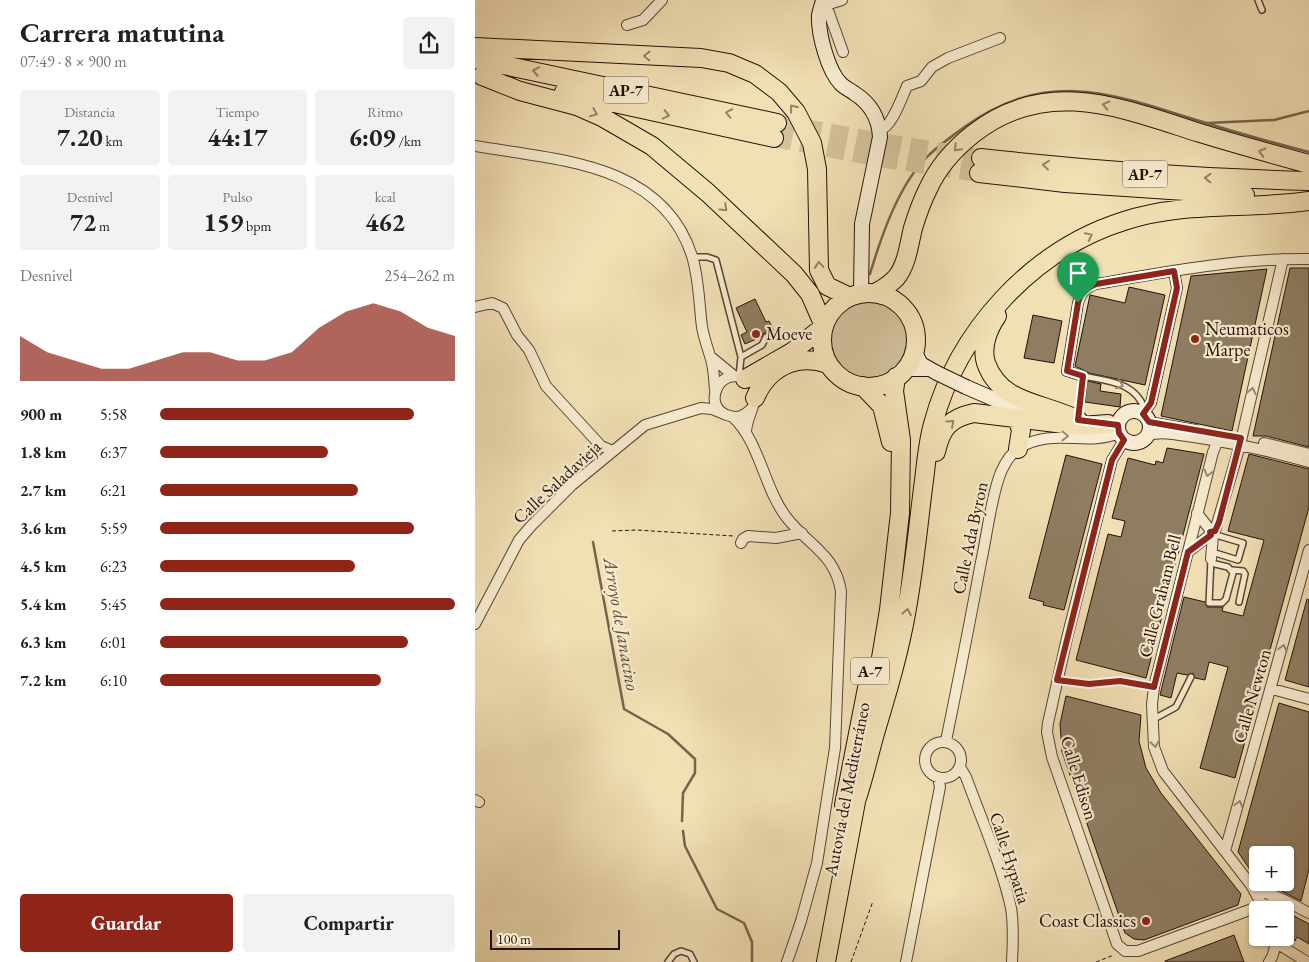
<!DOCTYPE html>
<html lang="es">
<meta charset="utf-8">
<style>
body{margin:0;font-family:"EB Garamond",serif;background:#f2f2f2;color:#202124;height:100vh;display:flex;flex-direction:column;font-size:19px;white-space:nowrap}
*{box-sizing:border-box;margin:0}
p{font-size:16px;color:#757577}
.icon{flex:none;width:28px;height:28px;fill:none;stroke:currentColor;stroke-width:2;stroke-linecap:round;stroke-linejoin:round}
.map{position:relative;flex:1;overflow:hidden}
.details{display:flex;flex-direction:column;background:#fff;width:475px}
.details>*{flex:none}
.buttons{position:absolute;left:774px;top:846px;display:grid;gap:10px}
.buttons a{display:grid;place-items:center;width:45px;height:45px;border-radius:5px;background:#fff;box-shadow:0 1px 4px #0004;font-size:25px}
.scale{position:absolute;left:15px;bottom:12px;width:130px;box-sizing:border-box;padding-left:5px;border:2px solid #231209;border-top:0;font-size:14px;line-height:18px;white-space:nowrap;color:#231209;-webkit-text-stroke:4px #f7ebcf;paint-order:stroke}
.pin{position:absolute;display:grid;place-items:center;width:42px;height:42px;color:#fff;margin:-51px -21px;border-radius:50% 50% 50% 0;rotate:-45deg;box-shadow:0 0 5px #0007}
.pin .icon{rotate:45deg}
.round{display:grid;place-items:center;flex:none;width:52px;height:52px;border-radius:5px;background:#f2f2f2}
.overview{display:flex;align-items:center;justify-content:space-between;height:85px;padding:0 20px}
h1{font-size:28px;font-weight:700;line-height:38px}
.stats{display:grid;grid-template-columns:repeat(3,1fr);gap:8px;height:85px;padding:5px 20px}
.stats div{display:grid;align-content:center;border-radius:5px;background:#f2f2f2;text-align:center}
.stats b{font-size:25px;font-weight:700}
.stats small{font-size:14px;font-weight:400}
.stats p{font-size:14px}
.chart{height:140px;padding:10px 20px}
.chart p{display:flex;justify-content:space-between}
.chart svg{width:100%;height:90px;margin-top:5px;fill:#8f2418;opacity:.7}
.action{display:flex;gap:10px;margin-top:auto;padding:10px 20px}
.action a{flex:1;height:58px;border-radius:5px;background:#8f2418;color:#fff;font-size:20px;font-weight:700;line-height:58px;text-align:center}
.action a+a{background:#f2f2f2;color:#202124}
ul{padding:0 20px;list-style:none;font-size:16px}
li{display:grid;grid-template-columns:80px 60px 1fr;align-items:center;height:38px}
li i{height:12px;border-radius:6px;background:#8f2418}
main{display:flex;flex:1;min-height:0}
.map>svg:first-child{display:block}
</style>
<main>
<section class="details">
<div class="overview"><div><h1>Carrera matutina</h1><p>07:49 · 8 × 900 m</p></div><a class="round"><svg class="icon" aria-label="share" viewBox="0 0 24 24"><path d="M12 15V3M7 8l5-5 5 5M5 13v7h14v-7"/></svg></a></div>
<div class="stats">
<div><p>Distancia</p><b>7.20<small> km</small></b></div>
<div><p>Tiempo</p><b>44:17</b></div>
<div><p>Ritmo</p><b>6:09<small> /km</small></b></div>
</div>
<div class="stats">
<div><p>Desnivel</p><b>72<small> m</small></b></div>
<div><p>Pulso</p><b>159<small> bpm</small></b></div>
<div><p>kcal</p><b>462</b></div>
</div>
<div class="chart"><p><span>Desnivel</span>254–262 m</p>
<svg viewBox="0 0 160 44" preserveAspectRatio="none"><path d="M0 44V22L10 30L20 34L30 38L40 38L50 34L60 30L70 30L80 34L90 34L100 30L110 18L120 10L130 6L140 10L150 18L160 22V44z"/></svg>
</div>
<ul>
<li><b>900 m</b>5:58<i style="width:86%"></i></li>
<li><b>1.8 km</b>6:37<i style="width:57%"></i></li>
<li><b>2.7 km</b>6:21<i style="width:67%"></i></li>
<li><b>3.6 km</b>5:59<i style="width:86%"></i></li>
<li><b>4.5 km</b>6:23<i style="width:66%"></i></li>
<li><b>5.4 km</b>5:45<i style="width:100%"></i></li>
<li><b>6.3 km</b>6:01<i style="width:84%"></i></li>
<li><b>7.2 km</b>6:10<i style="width:75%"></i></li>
</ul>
<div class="action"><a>Guardar</a><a>Compartir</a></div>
</section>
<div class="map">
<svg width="834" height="962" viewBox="0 0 834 962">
<rect width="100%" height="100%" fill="#f2e0b5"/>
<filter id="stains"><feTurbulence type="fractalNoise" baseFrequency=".004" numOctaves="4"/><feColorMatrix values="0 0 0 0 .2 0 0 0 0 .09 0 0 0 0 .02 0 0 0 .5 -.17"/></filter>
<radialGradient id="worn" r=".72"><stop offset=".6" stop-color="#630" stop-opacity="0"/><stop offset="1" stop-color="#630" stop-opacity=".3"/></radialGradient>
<path fill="#cfbd98" stroke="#796850" d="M353 338a40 40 0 1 1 80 0a40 40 0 1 1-80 0Z"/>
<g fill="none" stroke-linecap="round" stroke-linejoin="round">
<path stroke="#75644d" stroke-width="2.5" d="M732,123L799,120L834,111
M395,274C406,237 423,187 450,159C461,147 475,138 488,128C569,70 631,91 718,119C756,131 795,142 834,152
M118,542L149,709L193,734L220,759V773L208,793L207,821
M208,831L210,846L242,909L269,923L277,942V962"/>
</g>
<path fill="#8f7d62" stroke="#231209" d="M815,268H834V447L791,436H778Z
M792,269L757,431L686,416L716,276Z
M654,287L690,295L670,385L614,373L600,366L615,295L650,303Z
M280,299L291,322L294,321L299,331L289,333L286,337L270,344L266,335L272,332L261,308Z
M558,315L587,321L579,363L549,358Z
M612,381L626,384L625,391L646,394L645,407L610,402Z
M692,448L729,454L671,678L601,660L633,534L646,537L650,521L637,518L653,458L680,465L681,461L688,463Z
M774,454L834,469V507L760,778L725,768L753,667L734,662L730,680L720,678L718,673L712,675L702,673L696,698L685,695L709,597L730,602L732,607H748L747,611L768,616L789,540L753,531Z
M591,455L627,464L589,610L568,605L569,602L554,598Z
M832,599L834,600V687L810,680Z
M591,696L666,715L664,741L671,768L686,793L766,894L763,905L669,940L659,939L650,933L587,752L585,724Z
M804,703L834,712V869L826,901L789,882H810V855H782V880L763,852Z
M810,911L834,924V944L822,937L820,941L810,930Z
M759,935L769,962H690V961Z"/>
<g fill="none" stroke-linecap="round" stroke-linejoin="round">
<path stroke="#d3c19b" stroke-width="18" stroke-dasharray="18 9" stroke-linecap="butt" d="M302,123L412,143L506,158
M299,138L411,159L504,173"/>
<defs>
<path id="lane" d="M783,0L787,10
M218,257H232L241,260L266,357
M264,377L266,357L287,345L291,337
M603,417L608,376C632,381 662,382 670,411
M737,552L763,560L768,543L741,535
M736,563L753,567L758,573L751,599L747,603H734L736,559
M757,570L768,571L770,574L764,602
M677,720L701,707L716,677
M193,962L199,954L206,951L215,954L219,962"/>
<path id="street" d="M347,2L354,13L368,52
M351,5L367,0
M152,25L168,20L187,0
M405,130C417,127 427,97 432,86L446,81L457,67L473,58L525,38
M0,146C81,160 187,162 217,256C224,279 224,303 227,327C229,338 232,346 235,356C239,367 239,379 240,390
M0,307L17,303L28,308L42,335L54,350L71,386L126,446L138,451
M236,357L259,376
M608,376L592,371L603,303C606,292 611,288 621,284C691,272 763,258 834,259
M274,382C245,360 224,409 255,416C264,419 270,415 276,409
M668,414L676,403L702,288L699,271
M258,417C285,442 289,489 312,518C333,545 360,554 366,591L360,748L342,863L326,921L312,962
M674,422L720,430
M271,433C271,419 280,408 280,395
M673,435C688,431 704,435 719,437C758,443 796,451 834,462
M753,436L744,438L738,452L679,687L677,704L679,747L688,771L776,885L790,910
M649,440L637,460L592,638L573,723L572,732L577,757L642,944L650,951H663L788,905L797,904L819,905
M789,443L834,454
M722,513L736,531
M740,531L765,445L808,259
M266,543L268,539L273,536L301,538L327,533
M713,552L735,535
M736,559L738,536
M0,624L44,540L56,526L97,485L170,425L226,408L237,409L249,414
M797,689L834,699
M471,741C483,682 495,622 506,562C512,536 516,496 526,472C530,463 535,454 544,448C578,427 611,447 644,433
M450 760a18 18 0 1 1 36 0a18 18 0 1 1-36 0Z
M485,767L491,777C506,818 527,866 536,908C539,926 538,944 537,962
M0,800L4,802
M750,851L834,550
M780,891C800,893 816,904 834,913
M800,942L832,962
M431,962L465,787L463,777
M794,962C799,956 801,945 799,938"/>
<path id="secondary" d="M348,0C347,5 345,10 344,15C343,34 353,71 366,84C370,88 375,90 379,93C395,103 404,117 405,137L387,224L386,293
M439,351L446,364L462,373
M431,369H453
M491,387L528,403L566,413
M643 427a16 16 0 1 1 32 0a16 16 0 1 1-32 0Z"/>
<path id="highway" d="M0,47L226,58L254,63L280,74L304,92L321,112L337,143L342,169L344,270L352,286L375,297
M0,59L302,123
M7,76L45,91L102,106L127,117L177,146L233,193L319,274L335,294L349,326
M89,92L299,138
M506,158C616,170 723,178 834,181
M504,173L590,183L770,195
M400,293C408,289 415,284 421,278C432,265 434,244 438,228C442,215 447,201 453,189C463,167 479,149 498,134C572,76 646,108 725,133C761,144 797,154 834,164
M347 340a47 47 0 1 1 94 0a47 47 0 1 1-94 0Z
M522,316C513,329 506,347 511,363C526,405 569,402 603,420
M270,379L317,352L348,327
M388,386L407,406L416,442
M280,398C293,367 322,353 353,364
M542,418L546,430L543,449
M461,452C466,428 475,418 499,413L606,426L633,424
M398,706L414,610L425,513L426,440L419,391L421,377
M381,801C389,778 394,754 401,730C413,690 425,650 432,608C439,569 443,528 448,488C451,467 452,445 458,424C483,331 557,250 649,221C710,201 772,210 834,201
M369,805L392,688
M351,962L383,791"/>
</defs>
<use href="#lane" stroke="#574634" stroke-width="8"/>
<use href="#street" stroke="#574634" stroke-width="12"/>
<use href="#secondary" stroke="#231209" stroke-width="16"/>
<use href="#highway" stroke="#231209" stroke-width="20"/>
<path stroke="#231209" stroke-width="1" stroke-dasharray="4 2.5" stroke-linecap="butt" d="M137,531L161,530L259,536
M593,682C619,687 643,677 668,686
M376,962L398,901
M621,962L639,955"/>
<use href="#lane" stroke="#f7ebcf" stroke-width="5"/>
<use href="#street" stroke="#f7ebcf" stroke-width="10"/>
<use href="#secondary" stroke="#f7ebcf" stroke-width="14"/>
<use href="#highway" stroke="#f2e0b5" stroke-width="18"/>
<defs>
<path id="secondary-bridge" d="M462,373L491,387"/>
</defs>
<use href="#secondary-bridge" stroke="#231209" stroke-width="16" stroke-linecap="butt"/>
<use href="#secondary-bridge" stroke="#f7ebcf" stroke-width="14"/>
</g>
<defs><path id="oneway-chevron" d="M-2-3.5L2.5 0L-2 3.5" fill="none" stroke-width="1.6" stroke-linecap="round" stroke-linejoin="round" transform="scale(1.25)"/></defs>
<g stroke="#958368">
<use href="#oneway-chevron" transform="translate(172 56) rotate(-179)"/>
<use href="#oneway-chevron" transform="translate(61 71) rotate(-169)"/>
<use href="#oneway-chevron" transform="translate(631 105) rotate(-167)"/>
<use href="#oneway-chevron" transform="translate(318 108) rotate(-128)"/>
<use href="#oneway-chevron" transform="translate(119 113) rotate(22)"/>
<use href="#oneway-chevron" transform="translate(254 113) rotate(-168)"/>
<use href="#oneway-chevron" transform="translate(191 115) rotate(13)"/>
<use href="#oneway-chevron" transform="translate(482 148) rotate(134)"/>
<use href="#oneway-chevron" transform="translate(787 152) rotate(-165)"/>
<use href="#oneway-chevron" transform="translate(571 165) rotate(-174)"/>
<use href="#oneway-chevron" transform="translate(733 178) rotate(-178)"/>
<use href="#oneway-chevron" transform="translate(249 208) rotate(44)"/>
<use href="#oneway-chevron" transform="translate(614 236) rotate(-26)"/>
<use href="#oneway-chevron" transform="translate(344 265) rotate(-95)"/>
<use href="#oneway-chevron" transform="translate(476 423) rotate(-42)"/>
<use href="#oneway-chevron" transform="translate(432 612) rotate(-80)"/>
</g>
<g stroke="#988976">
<use href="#oneway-chevron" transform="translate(645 385) rotate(20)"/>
<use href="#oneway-chevron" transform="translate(777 391) rotate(-77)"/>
<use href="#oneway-chevron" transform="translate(590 436) rotate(1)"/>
<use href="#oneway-chevron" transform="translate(733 473) rotate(105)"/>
<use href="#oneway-chevron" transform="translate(808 648) rotate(-75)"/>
<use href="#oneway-chevron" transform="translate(680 744) rotate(80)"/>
<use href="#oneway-chevron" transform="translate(764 804) rotate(-74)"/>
</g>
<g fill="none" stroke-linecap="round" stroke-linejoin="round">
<defs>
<path id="route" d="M699,271L702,288L676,403L668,414L674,422L766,438L744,522L740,531L735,532L736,535L713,552L679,687L645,681L614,684L582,680L637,460L649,440L644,433L643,425L603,420L608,376L592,371L603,303C606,292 611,288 621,284Z"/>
</defs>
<use href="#route" stroke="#fff" stroke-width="10"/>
<use href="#route" stroke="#8f2418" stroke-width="6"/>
</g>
<g fill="#8f2418" stroke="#f7ebcf" stroke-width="2">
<circle cx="281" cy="334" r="5"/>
<circle cx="720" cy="339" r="5"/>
<circle cx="671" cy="921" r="5"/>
</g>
<g text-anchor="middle" stroke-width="4.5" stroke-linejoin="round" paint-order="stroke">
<g fill="#f7ebcf" stroke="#635344" stroke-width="1">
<rect x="128.5" y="76.5" width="45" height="27" rx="4"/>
<rect x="647.5" y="160.5" width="45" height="27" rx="4"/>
<rect x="376" y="657.5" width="38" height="27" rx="4"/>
</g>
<g font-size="16" font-weight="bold" fill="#231209">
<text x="151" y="96">AP-7</text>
<text x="670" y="180">AP-7</text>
<text x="395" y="677">A-7</text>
</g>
<g font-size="18" fill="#231209" stroke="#f7ebcf" text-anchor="start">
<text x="730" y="335">Neumaticos<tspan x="730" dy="21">Marpe</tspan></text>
<text x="291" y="340">Moeve</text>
<text x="661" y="927" text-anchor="end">Coast Classics</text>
</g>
<g font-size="18" fill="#231209" stroke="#f7ebcf">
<text transform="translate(82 482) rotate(-43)" y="6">Calle Saladavieja</text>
<text transform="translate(495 538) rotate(-78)" y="6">Calle Ada Byron</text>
<text transform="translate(685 596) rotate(-76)" y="6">Calle Graham Bell</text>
<text transform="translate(777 696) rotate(-74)" y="6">Calle Newton</text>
<text transform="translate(604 778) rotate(73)" y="6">Calle Edison</text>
<text transform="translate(372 789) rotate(-79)" y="6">Autovía del Mediterráneo</text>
<text transform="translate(535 858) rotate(72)" y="6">Calle Hypatia</text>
</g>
<g font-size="19" font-style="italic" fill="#614f3c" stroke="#f7ebcf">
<text transform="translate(147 624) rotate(80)" y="7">Arroyo de Janacino</text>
</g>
</g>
<rect width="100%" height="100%" filter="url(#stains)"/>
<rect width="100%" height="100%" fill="url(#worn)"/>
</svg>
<div class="buttons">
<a>+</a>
<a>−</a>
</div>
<div class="scale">100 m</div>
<div class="pin" style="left:603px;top:303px;background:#1e9e55"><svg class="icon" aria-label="arrive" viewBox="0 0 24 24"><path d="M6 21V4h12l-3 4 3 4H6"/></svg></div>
</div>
</main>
